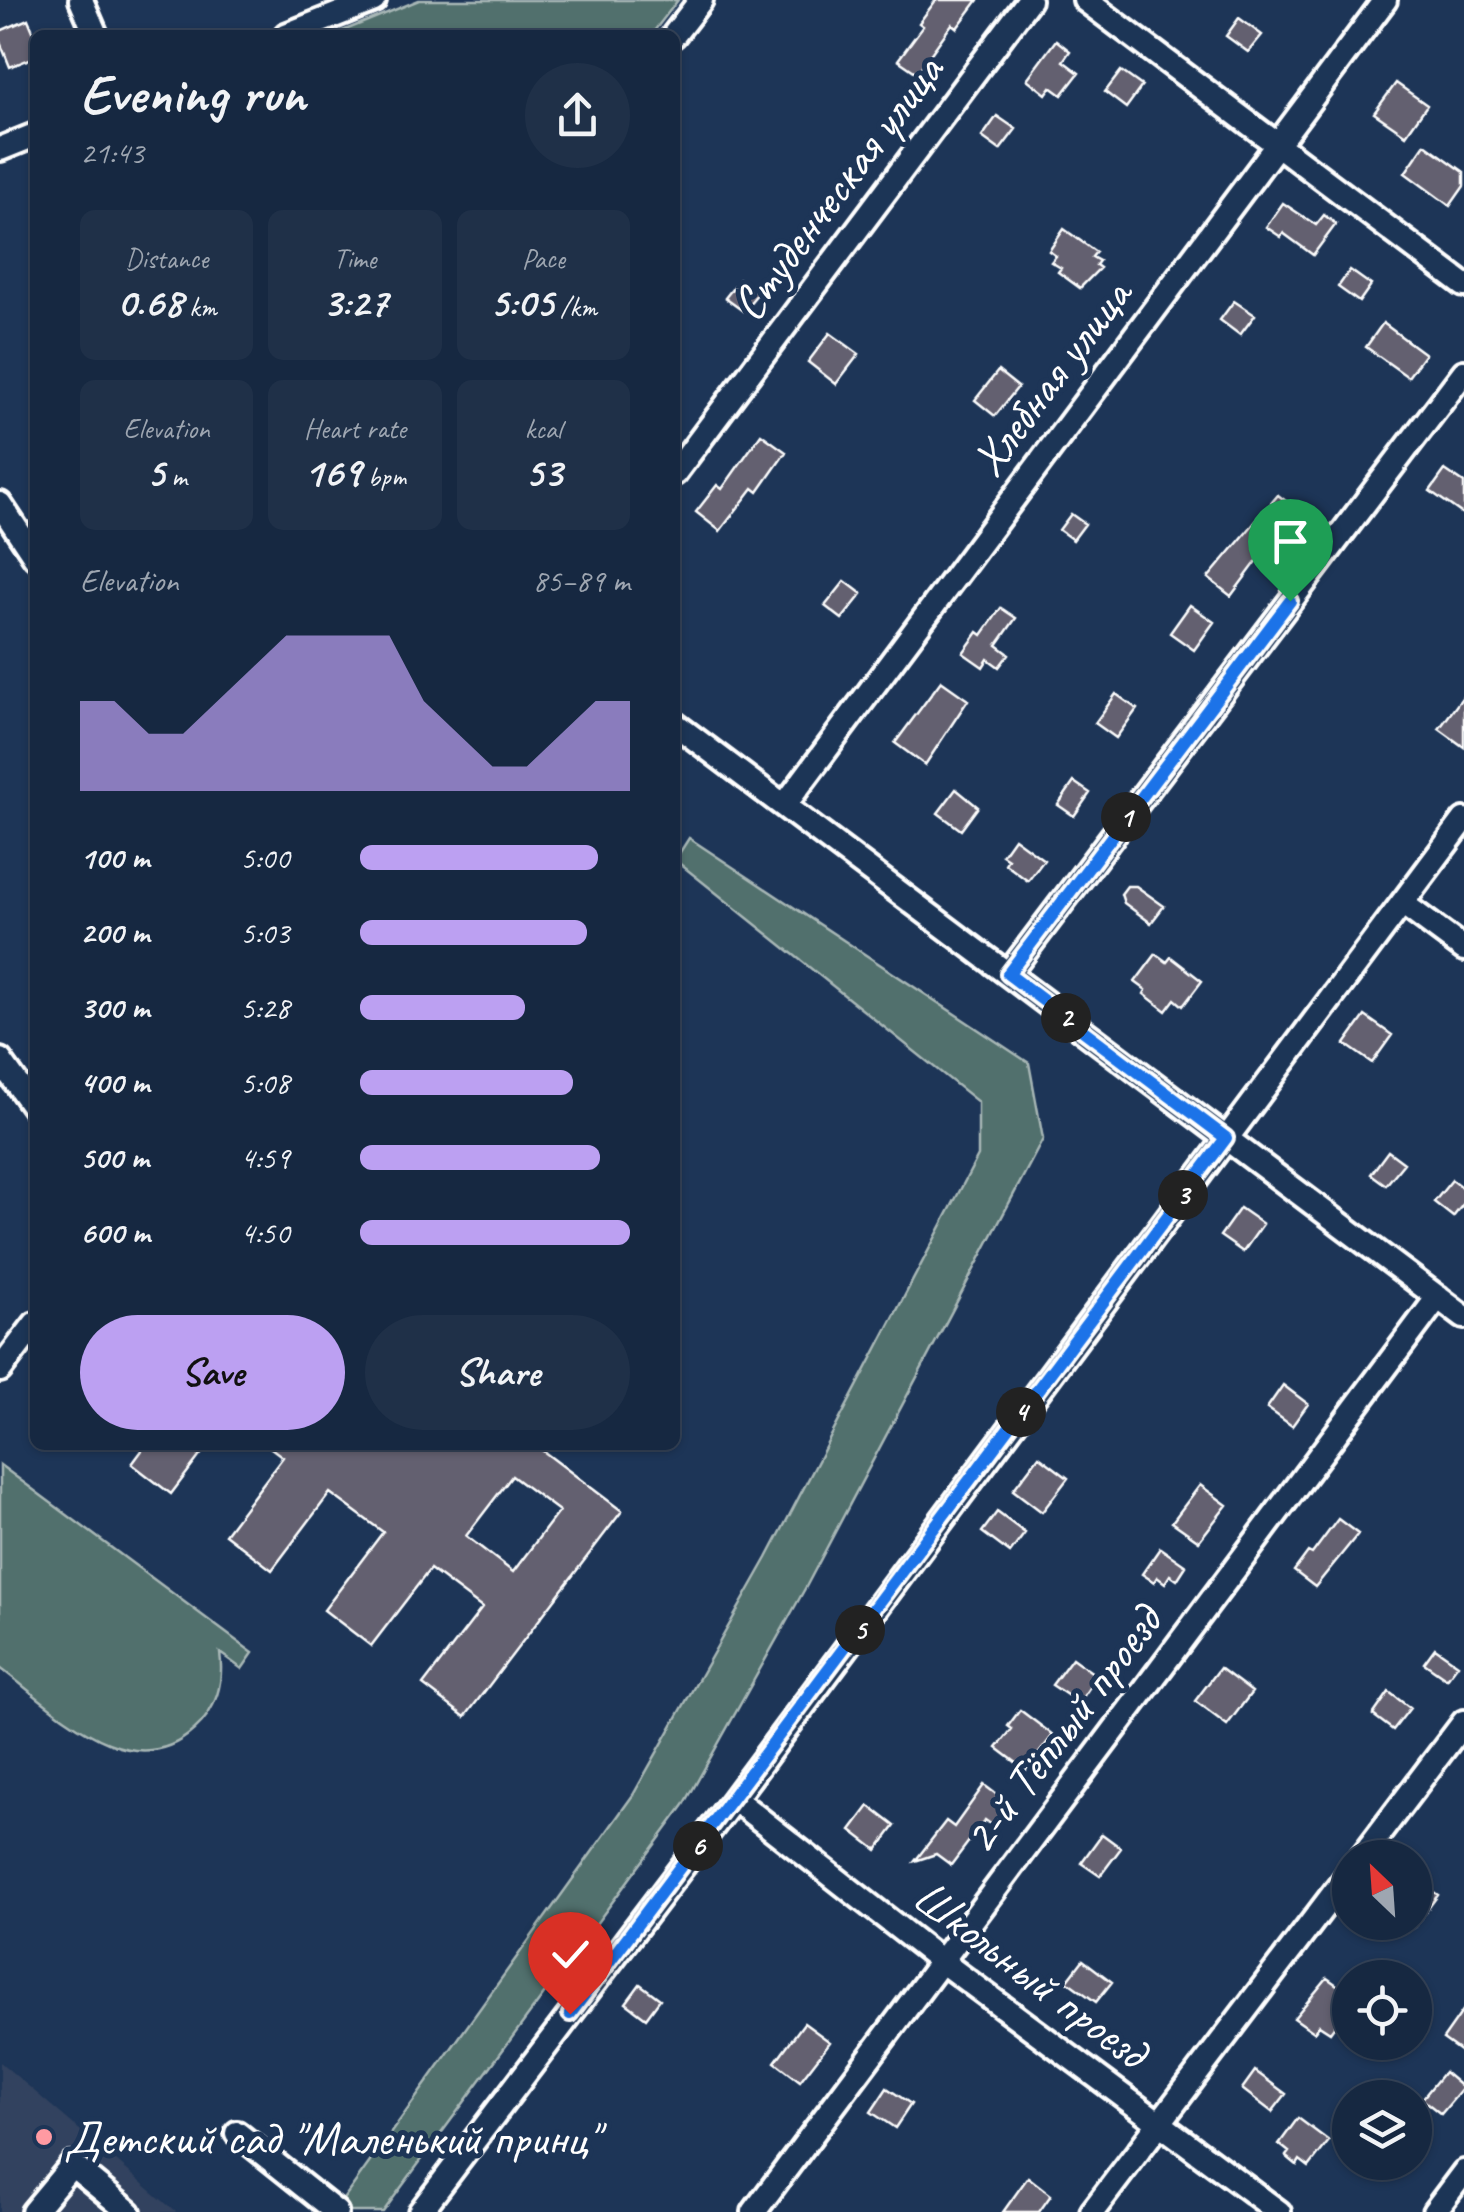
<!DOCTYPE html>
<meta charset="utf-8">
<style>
body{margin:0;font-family:Caveat,sans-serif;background:#1f3048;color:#f1f3f6;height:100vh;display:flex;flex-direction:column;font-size:38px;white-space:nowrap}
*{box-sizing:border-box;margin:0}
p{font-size:32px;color:#9ea6b1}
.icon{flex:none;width:55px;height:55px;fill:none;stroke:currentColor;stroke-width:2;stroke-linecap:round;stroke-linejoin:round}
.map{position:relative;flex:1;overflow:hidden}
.side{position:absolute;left:30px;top:30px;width:650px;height:1420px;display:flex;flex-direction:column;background:#162841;border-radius:15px;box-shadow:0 2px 8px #0004,0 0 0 2px #35445a}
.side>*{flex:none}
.needle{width:65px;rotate:335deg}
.controls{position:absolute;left:1332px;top:1840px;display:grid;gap:20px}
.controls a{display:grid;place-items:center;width:100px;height:100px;border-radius:50%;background:#162841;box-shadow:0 2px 8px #0004,0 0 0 2px #35445a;font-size:50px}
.pin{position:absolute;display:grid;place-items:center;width:85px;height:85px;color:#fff;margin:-102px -42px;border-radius:50% 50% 50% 0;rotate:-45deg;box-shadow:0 0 10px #0007}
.pin .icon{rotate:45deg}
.km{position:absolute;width:50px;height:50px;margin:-25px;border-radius:50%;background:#222;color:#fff;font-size:28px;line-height:50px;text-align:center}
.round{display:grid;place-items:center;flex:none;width:105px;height:105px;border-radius:52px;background:#1f3048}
.headline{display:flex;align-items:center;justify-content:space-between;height:170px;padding:0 50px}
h1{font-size:55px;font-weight:600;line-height:75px}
.figures{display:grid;grid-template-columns:repeat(3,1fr);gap:15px;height:170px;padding:10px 50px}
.figures div{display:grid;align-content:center;border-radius:15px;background:#1f3048;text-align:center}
.figures b{font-size:42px;font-weight:600}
.figures small{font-size:28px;font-weight:400}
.figures p{font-size:28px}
.chart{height:280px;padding:20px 50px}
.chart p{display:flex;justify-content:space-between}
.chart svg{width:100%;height:180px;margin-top:10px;fill:#bca0f2;opacity:.7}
.primary-button{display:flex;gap:20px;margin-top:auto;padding:20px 50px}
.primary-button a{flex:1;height:115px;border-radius:60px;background:#bca0f2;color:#111;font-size:40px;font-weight:600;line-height:115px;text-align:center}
.primary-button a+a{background:#1f3048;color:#f1f3f6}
ul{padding:0 50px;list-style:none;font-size:32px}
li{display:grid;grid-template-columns:160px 120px 1fr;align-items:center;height:75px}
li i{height:25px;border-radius:12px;background:#bca0f2}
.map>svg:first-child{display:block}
</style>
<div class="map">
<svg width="1464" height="2212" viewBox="0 0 1464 2212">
<rect width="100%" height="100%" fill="#1d3557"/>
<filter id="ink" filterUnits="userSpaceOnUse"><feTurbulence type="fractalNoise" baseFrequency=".01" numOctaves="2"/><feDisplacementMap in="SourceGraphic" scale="20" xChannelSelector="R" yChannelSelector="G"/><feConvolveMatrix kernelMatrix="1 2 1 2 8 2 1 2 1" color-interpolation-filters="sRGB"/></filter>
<g filter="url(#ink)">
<path fill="#32425e" d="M0,2062L176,2212H0Z"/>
<path fill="#516f6d" stroke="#a8b7b6" stroke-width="2.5" d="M419,0H678L651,35H333Z
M689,838L1029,1063L1043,1139L807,1585L684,1805L383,2212H334L633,1795L767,1558L978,1156V1102L675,860Z
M0,1465L253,1653L242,1669L220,1653C224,1682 217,1710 194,1730C129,1789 52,1706 0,1668Z"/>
<path fill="#63606f" stroke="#fff" stroke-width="2.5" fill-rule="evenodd" d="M936,0H978L957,28L952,24L917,73L898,60L923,26L919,23Z
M1239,18L1262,35L1248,52L1226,36Z
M28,19L35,36V57L10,67L0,42V31Z
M1056,40L1070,51L1063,61L1079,73L1062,95L1051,87L1046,94L1027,79Z
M1121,71L1142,86L1126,108L1105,92Z
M1396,83L1427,105L1406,135L1374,113Z
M997,116L1016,129L1000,150L982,137Z
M1425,144L1464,172V186L1450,206L1405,173Z
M1283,203L1316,225L1324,215L1336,224L1313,255L1283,233L1281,237L1266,227Z
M1064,229L1096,252L1092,257L1099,261L1096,265L1100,268L1080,288L1058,272L1061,268L1051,262L1056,256L1049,251Z
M1350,270L1371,285L1359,302L1338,287Z
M740,279L758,293L743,311L725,298Z
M1234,301L1255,315L1240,335L1220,320Z
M1383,323L1425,354L1408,377L1366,347Z
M830,333L859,354L836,384L808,362Z
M998,371L1018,387L995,416L975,400Z
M761,434L786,452L758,492L753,488L720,531L696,512L717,485L722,489Z
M1445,470L1464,483V515L1430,491Z
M1278,495L1303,514L1281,542L1275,537L1231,596L1208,578Z
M1071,514L1085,524L1073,540L1059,530Z
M845,581L862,594L842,619L825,606Z
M1190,605L1214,622L1194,650L1170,633Z
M1001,608L1016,618L997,645L1009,654L999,667L988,659L983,667L963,653L978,632L982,635Z
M941,681L968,700L925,765L895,743Z
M1116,694L1137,709L1116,738L1095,723Z
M1464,695V747L1439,729Z
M1074,782L1090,793L1074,816L1058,805Z
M956,789L978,807L961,830L938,813Z
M1014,838L1044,860L1028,881L1005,864L1008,859L1002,855Z
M1127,886H1136L1164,906L1151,923L1124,903L1121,894Z
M1156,954L1167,962L1171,957L1202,981L1183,1006L1175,999L1166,1011L1144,994L1146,990L1135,982Z
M1365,1016L1392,1035L1372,1063L1345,1044Z
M1388,1151L1404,1163L1386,1185L1371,1174Z
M1452,1180L1464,1189V1203L1453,1217L1434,1202Z
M1240,1208L1263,1224L1243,1252L1220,1236Z
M1283,1385L1308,1404L1292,1426L1267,1408Z
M146,1445H208L171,1494L132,1464Z
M267,1445H535L622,1511L465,1717L423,1685L482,1608L430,1569L371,1646L324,1610L383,1532L330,1493L272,1570L225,1534L283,1457ZM512,1476L559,1511L513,1572L466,1536Z
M1039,1456L1068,1478L1042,1512L1013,1490Z
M1200,1485L1227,1505L1199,1541L1172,1522Z
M997,1512L1025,1533L1010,1553L982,1532Z
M1338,1519L1358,1534L1315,1587L1294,1571L1308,1552L1312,1554Z
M1160,1548L1186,1566L1177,1580L1170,1575L1165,1583L1157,1577L1154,1582L1142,1574Z
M1435,1648L1458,1664L1447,1679L1424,1663Z
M1072,1658L1097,1676L1079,1703L1052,1685Z
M1220,1668L1252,1692L1227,1725L1195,1701Z
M1389,1692L1410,1708L1393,1730L1373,1715Z
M1020,1710L1053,1735L1026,1770L997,1748L1012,1729L1008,1726Z
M984,1785L1008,1803L992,1825L985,1820L951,1865L936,1854L915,1861L946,1821L954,1827Z
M869,1806L895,1826L877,1850L851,1830Z
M1102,1834L1121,1848L1100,1876L1081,1863Z
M1415,1879L1438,1895L1415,1926Z
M1083,1960L1112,1982L1096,2002L1067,1981Z
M1327,1978L1350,1994V2023L1341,2017L1330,2032L1319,2025L1314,2032L1294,2018Z
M640,1984L660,1999L646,2018L626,2003Z
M1464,2009V2054L1443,2039Z
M804,2023L830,2042L800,2081L775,2062Z
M1255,2071L1286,2094L1272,2112L1242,2089Z
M1444,2072L1463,2088L1441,2114L1422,2099Z
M887,2088L911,2104L895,2128L871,2112Z
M1298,2118L1329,2141L1309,2167L1300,2160L1297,2165L1286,2156L1289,2152L1279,2144Z
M1028,2177L1051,2195L1039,2212H1003Z"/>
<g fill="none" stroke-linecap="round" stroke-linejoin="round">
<defs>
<path id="minor" d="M81,0L96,35
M1085,0L1464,285
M286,35L374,0
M674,35L701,0
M0,149L35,135
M675,473L1029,0
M0,504L35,557
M675,724L1464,1317
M784,806L1385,0
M1402,903L1464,949
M1008,974L1464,372
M0,1060L35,1109
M0,1370L35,1324
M734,1799L941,1961L1279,2212
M1361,1858L1464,1722
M237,2133L336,2212
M33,2212L72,2165L129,2212
M420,2212L734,1799L1464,820
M754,2212L1438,1297
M1092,2212L1350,1872
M1434,2212L1464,2172"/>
</defs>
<use href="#minor" stroke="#fff" stroke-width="30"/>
<use href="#minor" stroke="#1d3557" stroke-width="22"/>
</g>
</g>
<g fill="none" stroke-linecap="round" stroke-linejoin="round" filter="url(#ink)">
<defs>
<path id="route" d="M570,2014L1226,1138L1008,974L1290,601"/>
</defs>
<use href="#route" stroke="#fff" stroke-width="20"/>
<use href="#route" stroke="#1a73e8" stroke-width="12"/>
</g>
<circle fill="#ff9aa2" stroke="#1d3557" stroke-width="4" cx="44" cy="2137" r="10"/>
<g text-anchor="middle" stroke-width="10" stroke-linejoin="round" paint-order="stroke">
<g font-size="48" fill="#fff" stroke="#1d3557">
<text transform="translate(836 187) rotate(-53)" y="17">Студенческая улица</text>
<text transform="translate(1050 377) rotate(-53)" y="17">Хлебная улица</text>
<text transform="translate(1061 1729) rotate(-53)" y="17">2-й Тёплый проезд</text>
<text transform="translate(1031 1973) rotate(37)" y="17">Школьный проезд</text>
</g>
<g font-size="48" fill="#fff" stroke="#1d3557" text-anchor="start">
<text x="64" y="2154">Детский сад "Маленький принц"</text>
</g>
</g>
</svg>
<div class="controls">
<a><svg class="needle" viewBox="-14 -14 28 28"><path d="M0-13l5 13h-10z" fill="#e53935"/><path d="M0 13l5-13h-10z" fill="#9ea6b1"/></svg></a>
<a><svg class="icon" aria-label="locate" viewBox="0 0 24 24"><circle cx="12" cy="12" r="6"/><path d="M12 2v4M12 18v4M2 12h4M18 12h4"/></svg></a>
<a><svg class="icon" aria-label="layers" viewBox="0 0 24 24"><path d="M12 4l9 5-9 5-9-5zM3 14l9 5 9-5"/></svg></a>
</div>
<div class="pin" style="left:1290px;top:601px;background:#1e9e55"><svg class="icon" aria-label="arrive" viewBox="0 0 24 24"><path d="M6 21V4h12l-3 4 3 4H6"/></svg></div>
<div class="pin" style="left:570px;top:2014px;background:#d93025"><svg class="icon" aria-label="check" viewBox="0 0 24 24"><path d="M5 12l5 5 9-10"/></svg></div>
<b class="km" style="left:1126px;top:817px">1</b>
<b class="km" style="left:1066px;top:1018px">2</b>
<b class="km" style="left:1183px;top:1195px">3</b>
<b class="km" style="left:1021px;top:1412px">4</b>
<b class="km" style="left:860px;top:1630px">5</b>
<b class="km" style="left:698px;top:1846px">6</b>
<section class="side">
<div class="headline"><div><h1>Evening run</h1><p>21:43</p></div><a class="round"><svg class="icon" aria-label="share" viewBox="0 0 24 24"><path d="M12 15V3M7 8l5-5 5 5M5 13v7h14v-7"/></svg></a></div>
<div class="figures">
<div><p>Distance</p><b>0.68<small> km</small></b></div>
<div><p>Time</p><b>3:27</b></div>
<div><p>Pace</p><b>5:05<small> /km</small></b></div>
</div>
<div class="figures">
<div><p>Elevation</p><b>5<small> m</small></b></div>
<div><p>Heart rate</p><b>169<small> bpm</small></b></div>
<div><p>kcal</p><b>53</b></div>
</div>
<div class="chart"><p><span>Elevation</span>85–89 m</p>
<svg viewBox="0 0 160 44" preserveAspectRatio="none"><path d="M0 44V22L10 22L20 30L30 30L40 22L50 14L60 6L70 6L80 6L90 6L100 22L110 30L120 38L130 38L140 30L150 22L160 22V44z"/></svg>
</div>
<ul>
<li><b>100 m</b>5:00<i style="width:88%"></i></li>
<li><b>200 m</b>5:03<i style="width:84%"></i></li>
<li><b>300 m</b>5:28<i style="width:61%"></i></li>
<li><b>400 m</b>5:08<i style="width:79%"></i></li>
<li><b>500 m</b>4:59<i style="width:89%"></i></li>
<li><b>600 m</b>4:50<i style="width:100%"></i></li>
</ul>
<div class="primary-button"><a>Save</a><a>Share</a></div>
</section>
</div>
